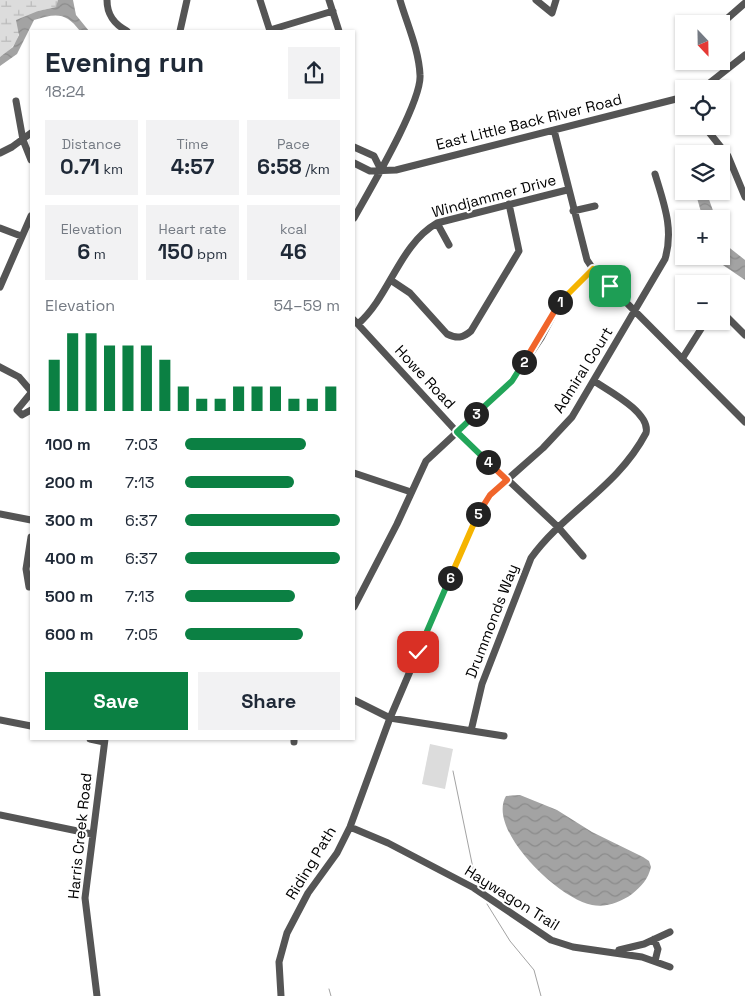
<!DOCTYPE html>
<meta charset="utf-8">
<style>
body{margin:0;font-family:"Space Grotesk",sans-serif;background:#f2f2f3;color:#1f2937;height:100vh;display:flex;flex-direction:column;font-size:19px;white-space:nowrap}
*{box-sizing:border-box;margin:0}
p{font-size:16px;color:#747a83}
.icon{flex:none;width:28px;height:28px;fill:none;stroke:currentColor;stroke-width:2;stroke-linecap:round;stroke-linejoin:round}
.map{position:relative;flex:1;overflow:hidden}
.details{position:absolute;left:30px;top:30px;width:325px;height:710px;display:flex;flex-direction:column;background:#fff;border-radius:0px;box-shadow:0 1px 4px #0004}
.details>*{flex:none}
.needle{width:32px;rotate:158deg}
.fabs{position:absolute;left:675px;top:15px;display:grid;gap:10px}
.fabs a{display:grid;place-items:center;width:55px;height:55px;border-radius:0px;background:#fff;box-shadow:0 1px 4px #0004;font-size:25px}
.pin{position:absolute;display:grid;place-items:center;width:42px;height:42px;color:#fff;margin:-21px;border-radius:10px;box-shadow:0 2px 8px #0006}
.km{position:absolute;width:25px;height:25px;margin:-12px;border-radius:50%;background:#222;color:#fff;font-size:14px;line-height:25px;text-align:center}
.round{display:grid;place-items:center;flex:none;width:52px;height:52px;border-radius:0px;background:#f2f2f3}
.summary{display:flex;align-items:center;justify-content:space-between;height:85px;padding:0 15px}
h1{font-size:28px;font-weight:600;line-height:38px}
.metrics{display:grid;grid-template-columns:repeat(3,1fr);gap:8px;height:85px;padding:5px 15px}
.metrics div{display:grid;align-content:center;border-radius:0px;background:#f2f2f3;text-align:center}
.metrics b{font-size:21px;font-weight:600}
.metrics small{font-size:14px;font-weight:400}
.metrics p{font-size:14px}
.chart{height:140px;padding:10px 15px}
.chart p{display:flex;justify-content:space-between}
.chart svg{width:100%;height:90px;margin-top:5px;stroke:#0b8043;stroke-width:6}
.cta{display:flex;gap:10px;margin-top:auto;padding:10px 15px}
.cta a{flex:1;height:58px;border-radius:0px;background:#0b8043;color:#fff;font-size:20px;font-weight:600;line-height:58px;text-align:center}
.cta a+a{background:#f2f2f3;color:#1f2937}
ul{padding:0 15px;list-style:none;font-size:16px}
li{display:grid;grid-template-columns:80px 60px 1fr;align-items:center;height:38px}
li i{height:12px;border-radius:6px;background:#0b8043}
.map>svg:first-child{display:block}
</style>
<div class="map">
<svg width="745" height="996" viewBox="0 0 745 996">
<defs>
<pattern id="wetland-marsh" width="20" height="14" patternUnits="userSpaceOnUse" patternTransform="scale(1.25)"><rect width="20" height="14" fill="#dcdcdc"/><path d="M1 5h8M5 5V1M11 12h8M15 12V8" fill="none" stroke="#bbb"/></pattern>
<pattern id="water-waves" width="16" height="10" patternUnits="userSpaceOnUse" patternTransform="scale(1.25)"><rect width="16" height="10" fill="#a3a3a3"/><path d="M0 5q4-4 8 0t8 0" fill="none" stroke="#8b8b8b"/></pattern>
</defs>
<rect width="100%" height="100%" fill="#fff"/>
<path fill="url(#wetland-marsh)" d="M0,0H64L56,7L38,11L20,27C19,41 12,50 0,57Z"/>
<path fill="#dcdcdc" d="M430,744L453,749L445,789L422,784Z"/>
<path fill="url(#water-waves)" d="M58,0H73L76,15L89,31H80C66,12 56,13 34,20L17,54L0,66V57L13,47L19,35L16,20L38,11L56,7Z
M695,191H706L716,219H703Z
M721,236L726,245L745,260V280L717,261L715,256H721Z
M520,795L557,810L592,832L643,857L649,861L651,867C648,879 642,886 632,894C621,902 606,908 592,905C560,900 486,830 506,796Z"/>
<g fill="none" stroke-linecap="round" stroke-linejoin="round">
<path stroke="#a3a3a3" stroke-width="1" d="M453,771L474,873L483,882
M487,904L510,941L534,970L541,996
M329,989L331,996"/>
<path stroke="#555" stroke-width="7" d="M107,0C107,15 114,24 127,31
M260,0L270,31
M329,0L339,31
M536,0L552,13L556,0
M721,24L745,3
M270,30L333,11
M180,31L187,0
M702,89L745,55
M16,101L23,140L31,160
M704,126L728,156L745,197
M554,130L587,260L593,269L745,422
M354,147L374,156L381,170
M0,153L12,147L31,133
M354,163L370,171L396,170L684,97
M573,211L595,206
M354,218C369,191 422,102 420,75C419,50 407,24 400,0
M437,223L449,245
M0,228L21,236
M392,281L410,293L447,334C457,339 463,338 471,331L519,251L509,204
M0,287L31,216
M721,311L745,335
M354,320L457,432L558,527L583,556
M358,324C390,296 399,245 437,223L567,190
M682,359L706,321
M0,367L19,377L31,391
M31,393L17,410L22,415L31,410
M354,473L411,492
M0,514L31,520
M29,587L26,569L31,537
M354,607L397,524L426,461L512,381L541,338L560,302L593,269
M354,700L390,718L504,736
M0,720L31,726
M471,731L482,684L531,558C565,511 617,488 646,433C651,413 609,391 594,381
M90,739L104,742
M294,742V739
M0,815L92,834
M350,827L388,843L474,888L551,940L573,947L642,957L670,967
M654,939L658,949L655,961
M619,950L644,944L670,932
M97,996L85,898L105,739
M281,996L279,962L287,933L308,893L337,853L350,827L390,718L479,510L490,495L543,448L572,417L665,259C674,229 664,204 655,174"/>
</g>
<g fill="none" stroke-linecap="round" stroke-linejoin="round">
<defs>
<path id="split-1" d="M560,302L593,269L610,286"/>
<path id="split-2" d="M524,362L560,302"/>
<path id="split-3" d="M476,414L512,381L524,362"/>
<path id="split-4" d="M476,414L457,432L488,462"/>
<path id="split-5" d="M478,514L490,495L507,480L488,462"/>
<path id="split-6" d="M450,578L478,514"/>
<path id="split-7" d="M418,652L450,578"/>
</defs>
<use href="#split-1" stroke="#fff" stroke-width="10"/>
<use href="#split-2" stroke="#fff" stroke-width="10"/>
<use href="#split-3" stroke="#fff" stroke-width="10"/>
<use href="#split-4" stroke="#fff" stroke-width="10"/>
<use href="#split-5" stroke="#fff" stroke-width="10"/>
<use href="#split-6" stroke="#fff" stroke-width="10"/>
<use href="#split-7" stroke="#fff" stroke-width="10"/>
<use href="#split-1" stroke="#f5b400" stroke-width="6"/>
<use href="#split-2" stroke="#f0652b" stroke-width="6"/>
<use href="#split-3" stroke="#22a559" stroke-width="6"/>
<use href="#split-4" stroke="#22a559" stroke-width="6"/>
<use href="#split-5" stroke="#f0652b" stroke-width="6"/>
<use href="#split-6" stroke="#f5b400" stroke-width="6"/>
<use href="#split-7" stroke="#22a559" stroke-width="6"/>
</g>
<g text-anchor="middle" stroke-width="4" stroke-linejoin="round" paint-order="stroke">
<g font-size="15" fill="#000" stroke="#fff">
<text transform="translate(529 122) rotate(-14)" y="5">East Little Back River Road</text>
<text transform="translate(494 196) rotate(-15)" y="5">Windjammer Drive</text>
<text transform="translate(583 370) rotate(-58)" y="5">Admiral Court</text>
<text transform="translate(425 377) rotate(47)" y="5">Howe Road</text>
<text transform="translate(492 621) rotate(-69)" y="5">Drummonds Way</text>
<text transform="translate(80 836) rotate(-84)" y="5">Harris Creek Road</text>
<text transform="translate(311 863) rotate(-59)" y="5">Riding Path</text>
<text transform="translate(512 898) rotate(32)" y="5">Haywagon Trail</text>
</g>
</g>
</svg>
<div class="fabs">
<a><svg class="needle" viewBox="-14 -14 28 28"><path d="M0-13l5 13h-10z" fill="#e53935"/><path d="M0 13l5-13h-10z" fill="#747a83"/></svg></a>
<a><svg class="icon" aria-label="locate" viewBox="0 0 24 24"><circle cx="12" cy="12" r="6"/><path d="M12 2v4M12 18v4M2 12h4M18 12h4"/></svg></a>
<a><svg class="icon" aria-label="layers" viewBox="0 0 24 24"><path d="M12 4l9 5-9 5-9-5zM3 14l9 5 9-5"/></svg></a>
<a>+</a>
<a>−</a>
</div>
<div class="pin" style="left:610px;top:286px;background:#1e9e55"><svg class="icon" aria-label="arrive" viewBox="0 0 24 24"><path d="M6 21V4h12l-3 4 3 4H6"/></svg></div>
<div class="pin" style="left:418px;top:652px;background:#d93025"><svg class="icon" aria-label="check" viewBox="0 0 24 24"><path d="M5 12l5 5 9-10"/></svg></div>
<b class="km" style="left:560px;top:302px">1</b>
<b class="km" style="left:524px;top:362px">2</b>
<b class="km" style="left:476px;top:414px">3</b>
<b class="km" style="left:488px;top:462px">4</b>
<b class="km" style="left:478px;top:514px">5</b>
<b class="km" style="left:450px;top:578px">6</b>
<section class="details">
<div class="summary"><div><h1>Evening run</h1><p>18:24</p></div><a class="round"><svg class="icon" aria-label="share" viewBox="0 0 24 24"><path d="M12 15V3M7 8l5-5 5 5M5 13v7h14v-7"/></svg></a></div>
<div class="metrics">
<div><p>Distance</p><b>0.71<small> km</small></b></div>
<div><p>Time</p><b>4:57</b></div>
<div><p>Pace</p><b>6:58<small> /km</small></b></div>
</div>
<div class="metrics">
<div><p>Elevation</p><b>6<small> m</small></b></div>
<div><p>Heart rate</p><b>150<small> bpm</small></b></div>
<div><p>kcal</p><b>46</b></div>
</div>
<div class="chart"><p><span>Elevation</span>54–59 m</p>
<svg viewBox="0 0 160 44" preserveAspectRatio="none"><path d="M5 44V19M15 44V6M25 44V6M35 44V12M45 44V12M55 44V12M65 44V19M75 44V32M85 44V38M95 44V38M105 44V32M115 44V32M125 44V32M135 44V38M145 44V38M155 44V32"/></svg>
</div>
<ul>
<li><b>100 m</b>7:03<i style="width:78%"></i></li>
<li><b>200 m</b>7:13<i style="width:70%"></i></li>
<li><b>300 m</b>6:37<i style="width:100%"></i></li>
<li><b>400 m</b>6:37<i style="width:100%"></i></li>
<li><b>500 m</b>7:13<i style="width:71%"></i></li>
<li><b>600 m</b>7:05<i style="width:76%"></i></li>
</ul>
<div class="cta"><a>Save</a><a>Share</a></div>
</section>
</div>
